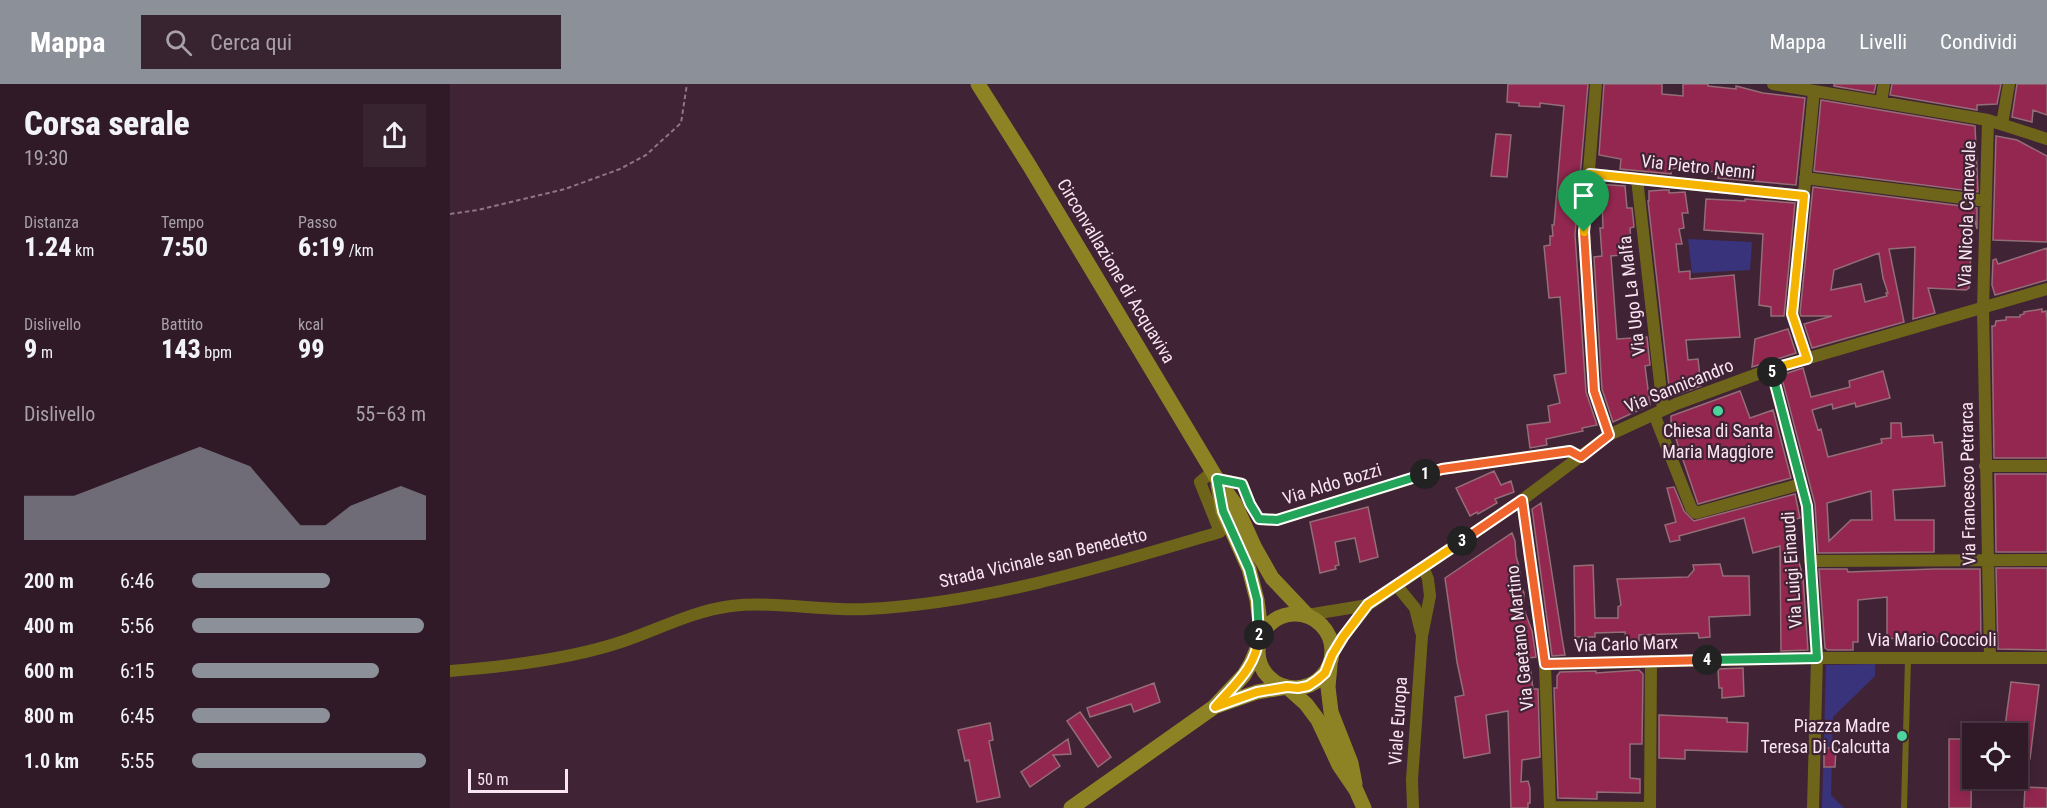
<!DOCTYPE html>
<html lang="it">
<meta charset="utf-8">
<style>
body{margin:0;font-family:"Roboto Condensed",sans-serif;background:#382330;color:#f1f3f6;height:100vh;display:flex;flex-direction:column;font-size:22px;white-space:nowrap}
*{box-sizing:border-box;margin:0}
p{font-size:20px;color:#a8a1a8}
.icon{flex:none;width:33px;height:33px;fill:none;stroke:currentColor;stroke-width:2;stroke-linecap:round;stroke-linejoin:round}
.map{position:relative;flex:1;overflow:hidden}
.side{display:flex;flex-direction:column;background:#301a28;width:450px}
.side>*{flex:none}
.controls{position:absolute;left:1512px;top:639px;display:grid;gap:12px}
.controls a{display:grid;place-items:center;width:66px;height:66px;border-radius:0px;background:#301a28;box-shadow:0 3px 15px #0003,0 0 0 2px #4b3845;font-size:30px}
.scale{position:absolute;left:18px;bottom:15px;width:100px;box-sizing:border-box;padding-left:6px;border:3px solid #f9e5f0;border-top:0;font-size:16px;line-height:21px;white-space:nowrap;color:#f9e5f0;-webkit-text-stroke:4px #402335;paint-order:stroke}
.pin{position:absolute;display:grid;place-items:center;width:51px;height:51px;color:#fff;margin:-62px -26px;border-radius:50% 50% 50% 0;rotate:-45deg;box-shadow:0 0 6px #0007}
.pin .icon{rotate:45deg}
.km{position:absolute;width:30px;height:30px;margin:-15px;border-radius:50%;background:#222;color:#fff;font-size:16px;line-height:30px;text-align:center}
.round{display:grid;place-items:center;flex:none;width:63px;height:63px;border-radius:0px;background:#382330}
.summary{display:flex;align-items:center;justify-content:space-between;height:102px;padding:0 24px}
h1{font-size:33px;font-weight:800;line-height:45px}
.metrics{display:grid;grid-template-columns:repeat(3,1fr);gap:9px;height:102px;padding:6px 24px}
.metrics div{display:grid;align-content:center}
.metrics b{font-size:26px;font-weight:800}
.metrics small{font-size:16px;font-weight:400}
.metrics p{font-size:16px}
.chart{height:168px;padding:12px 24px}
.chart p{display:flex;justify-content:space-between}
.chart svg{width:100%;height:108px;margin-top:6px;fill:#8c9099;opacity:.7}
ul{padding:0 24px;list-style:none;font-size:20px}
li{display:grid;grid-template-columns:96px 72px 1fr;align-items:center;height:45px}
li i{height:15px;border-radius:8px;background:#8c9099}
header{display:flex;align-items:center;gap:36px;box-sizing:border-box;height:84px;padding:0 30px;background:#8c9099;color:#fff}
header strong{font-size:28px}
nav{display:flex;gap:33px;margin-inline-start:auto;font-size:21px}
.search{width:420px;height:54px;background:#382330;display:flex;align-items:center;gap:15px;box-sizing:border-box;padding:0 21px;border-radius:0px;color:#a8a1a8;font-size:22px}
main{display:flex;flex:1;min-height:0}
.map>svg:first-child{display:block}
</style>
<header>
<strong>Mappa</strong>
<div class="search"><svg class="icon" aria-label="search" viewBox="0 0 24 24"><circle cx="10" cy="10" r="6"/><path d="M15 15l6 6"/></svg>Cerca qui</div>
<nav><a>Mappa</a><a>Livelli</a><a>Condividi</a></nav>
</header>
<main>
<section class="side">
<div class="summary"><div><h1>Corsa serale</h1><p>19:30</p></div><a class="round"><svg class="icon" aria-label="share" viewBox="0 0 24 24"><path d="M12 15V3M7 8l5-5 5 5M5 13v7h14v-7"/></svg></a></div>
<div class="metrics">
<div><p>Distanza</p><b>1.24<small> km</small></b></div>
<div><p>Tempo</p><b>7:50</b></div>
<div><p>Passo</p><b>6:19<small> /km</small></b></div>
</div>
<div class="metrics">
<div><p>Dislivello</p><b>9<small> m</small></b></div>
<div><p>Battito</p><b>143<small> bpm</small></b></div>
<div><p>kcal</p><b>99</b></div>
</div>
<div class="chart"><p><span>Dislivello</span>55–63 m</p>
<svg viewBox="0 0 160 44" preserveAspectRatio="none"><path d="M0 44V26L10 26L20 26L30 22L40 18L50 14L60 10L70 6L80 10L90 14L100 26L110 38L120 38L130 30L140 26L150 22L160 26V44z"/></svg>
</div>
<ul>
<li><b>200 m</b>6:46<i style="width:59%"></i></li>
<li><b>400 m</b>5:56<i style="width:99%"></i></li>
<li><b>600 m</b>6:15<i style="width:80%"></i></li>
<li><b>800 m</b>6:45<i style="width:59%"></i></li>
<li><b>1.0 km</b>5:55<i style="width:100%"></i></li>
</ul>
</section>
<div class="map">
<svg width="1597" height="724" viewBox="0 0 1597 724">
<rect width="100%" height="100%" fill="#402335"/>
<path fill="#39337b" d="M1238,155L1302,158L1300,186L1242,189Z
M1425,580V592L1383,633L1381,711L1394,724H1372L1376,581Z"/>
<path fill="#93274f" stroke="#946d77" stroke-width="1.5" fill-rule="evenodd" d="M1058,0H1138L1125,151L1136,308L1147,341L1132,344L1133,347L1096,355L1097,361L1080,364L1077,341L1100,338L1098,322L1110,319L1104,291L1116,289L1110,213L1099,214L1094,162L1100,161V152H1103L1102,141H1104L1114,22L1090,19V23L1069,22V19L1057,18Z
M1154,0H1212V10L1233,12V0H1258V2L1286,5V2L1313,9L1355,14L1346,101L1268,94L1267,88L1252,87L1238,82L1221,85V90L1170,85L1171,75L1149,71Z
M1384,0H1426L1424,9L1384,2Z
M1442,0H1551L1547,20L1527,21V26L1440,11Z
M1567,0H1597V31L1583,26L1582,38L1562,33Z
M1371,16L1525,42L1528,108L1364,87Z
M1046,50L1061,51L1057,93L1041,92Z
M1546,52L1567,56L1597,72V158L1543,156Z
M1146,100L1175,102L1177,124H1182L1184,143L1180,144L1182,170L1160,172H1161L1167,255L1197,253L1200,281L1195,282L1200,321L1163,338L1152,305L1144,173L1152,172L1150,144H1153L1152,117H1145Z
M1363,103L1527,124V145L1523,129L1519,204L1516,206L1478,204L1485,229L1463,235L1465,163L1439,165L1454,238L1362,264L1354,240L1382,232H1351L1350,229ZM1429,169L1433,194L1438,209H1436L1437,212L1415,218L1411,200L1381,206L1384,186Z
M1214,106H1219V109L1235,108L1238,129H1232L1234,144L1229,145L1232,160H1226L1229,188L1240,187V195L1284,191L1290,253L1236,256L1238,276L1248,275L1251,302L1223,312L1220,311L1198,117H1199V107Z
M1256,115L1295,117V115L1307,116L1345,119L1334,232H1321V223L1309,221L1313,150L1254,146Z
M1597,164V196L1545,211L1542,201L1543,176L1546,175L1548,180Z
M1592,225V228L1596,227L1597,237V374H1544L1542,242H1545L1546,237L1556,236V233H1570V231L1574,230V228Z
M1338,245L1346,269L1302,283L1305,255Z
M1353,284L1361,313L1400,303L1399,297L1433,287L1440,314L1406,323L1405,319L1383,325L1382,320L1362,326L1368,346L1371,345L1378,373L1432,359L1431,355L1441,354V339H1451L1452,353L1483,351L1484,359L1492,358L1495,402L1443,406L1445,436H1484V468L1368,469L1365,420L1331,291ZM1421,407L1422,436H1401L1379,457L1377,419Z
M1290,307L1300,334L1323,326L1341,394L1248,420L1226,355L1229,354L1221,338V332Z
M1044,387L1051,401L1061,397L1064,408L1045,415L1047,419L1028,430L1027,428L1020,432L1006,404Z
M1545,390H1597V468H1546Z
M1224,403L1234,427L1244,437L1345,410L1350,434L1338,437L1353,493L1358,566L1331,567L1330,462L1303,469L1294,434L1229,452L1230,456L1220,458L1215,441L1226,438L1217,404Z
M1091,419L1112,554L1115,571L1102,572L1082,425Z
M918,423L928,473L910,478L905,454L885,458L889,481L885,482L886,485L870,489L860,438Z
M1062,449L1065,457L1066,472L1070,486L1069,498L1074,509L1073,523L1082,547L1086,573L1079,574L1083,605H1088L1090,673L1072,676L1071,698L1078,697L1080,704V719H1078V724H1061L1058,627L1036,631L1040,669L1014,674L1005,613L1014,611L1007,578L995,494Z
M1270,480L1273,492H1299L1300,531L1259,533L1260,553L1249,554L1248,549L1189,551V557L1176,558L1175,548L1145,549V553H1125L1124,482L1143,481L1145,534H1168V523L1171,521L1167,495L1238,493L1244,486L1243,481Z
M1546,484H1597V566L1548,565Z
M1369,485H1397L1398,488L1484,485H1530L1531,557L1462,558L1463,556L1437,554V513L1408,516V558H1403V566H1378L1375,564Z
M1293,584L1294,612L1272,614V604H1269L1268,585Z
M1189,586L1193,590L1192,660H1180V694L1190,695V709L1147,708V715H1146L1108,714L1104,604H1107V592L1110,588L1146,587V589Z
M1561,598L1589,601L1580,675L1568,674V650H1554Z
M704,599L710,618L684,628L681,620L640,633L637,624Z
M630,628L661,673L648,683L617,637Z
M1209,631L1277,634V638L1298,639L1297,668L1235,666V675L1209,674Z
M540,639L543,656L539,657L550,713L527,718L519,676L515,677L508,646Z
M618,655L621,670L603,671L610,682L580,703L571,688Z
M1499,655H1522L1521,724H1499Z
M1374,664H1386L1385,683H1374Z
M1575,703L1597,704V724H1574Z"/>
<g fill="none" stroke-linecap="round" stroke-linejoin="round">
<path stroke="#8f7685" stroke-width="2" stroke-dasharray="4.5 3" stroke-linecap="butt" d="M0,130L28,126L69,116L115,105L170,85L196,71L231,39L237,0"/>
<path stroke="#6e651a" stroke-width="6" d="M1454,724L1458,575"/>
<path stroke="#6e651a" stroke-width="12" d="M1146,0L1134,148L1144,307L1159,351
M1323,0L1538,36L1597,55
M1431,18L1434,0
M1538,36L1533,225L1540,574
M1552,40L1559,0
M1140,90L1354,112
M1355,94L1536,117
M1187,95L1213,325
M1357,275L1342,230L1364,7
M1321,285L1357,422L1367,574L1363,724
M1204,330L1241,424L1246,429L1351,400
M1535,382H1597
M767,395L792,400L800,420L809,435L827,436L992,385L1120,367L1131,373
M1072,416L1095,580L1100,724
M1360,477L1597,476
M947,502L965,524L971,548
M857,531L918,521
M882,571L893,553L918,521L1072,416L1159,351L1226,320L1321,285L1597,205
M1095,580L1367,574H1597
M0,587C53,583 124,574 174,557C209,545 243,527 281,522C325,517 372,527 417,525C536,519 656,482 770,448L750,398L763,387
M1100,723L1200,724
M963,724L962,696L972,552L980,512L978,495L973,483
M1200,724L1201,577"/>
<path stroke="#8e8324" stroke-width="15" d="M528,0L579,81L767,395L785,420L805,464L822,494L857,531
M808 567a37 37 0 1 1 74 0a37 37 0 1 1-74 0Z
M880,581L878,603L881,628L901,679L905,700
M767,622L807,608L837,603L856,620L868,636L889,681L906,706L914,724
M621,724L764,623L794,591L801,579L808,562L810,539L807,516L799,485L773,427L768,401"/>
</g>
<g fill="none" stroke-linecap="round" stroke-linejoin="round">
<defs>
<path id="split-1" d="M975,390L992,385L1120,367L1131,373L1159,351L1144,307L1134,148"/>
<path id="split-2" d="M809,551L807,516L799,485L773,427L767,395L792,400L800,420L809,435L827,436L975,390"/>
<path id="split-3" d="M809,551C807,583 784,601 765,623L807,608L837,603L848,604L858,602L867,596L875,589L882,571L893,553L918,520L1012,457"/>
<path id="split-4" d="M1012,457L1072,416L1095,580L1257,576"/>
<path id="split-5" d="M1257,576L1367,574L1357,422L1322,288"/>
<path id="split-6" d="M1134,148L1140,90L1354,112L1342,230L1357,275L1321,285L1322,288"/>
</defs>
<use href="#split-1" stroke="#fff" stroke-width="12"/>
<use href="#split-2" stroke="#fff" stroke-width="12"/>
<use href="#split-3" stroke="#fff" stroke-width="12"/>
<use href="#split-4" stroke="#fff" stroke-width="12"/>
<use href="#split-5" stroke="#fff" stroke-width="12"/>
<use href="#split-6" stroke="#fff" stroke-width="12"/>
<use href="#split-1" stroke="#f0652b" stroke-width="8"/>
<use href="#split-2" stroke="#22a559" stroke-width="8"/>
<use href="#split-3" stroke="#f5b400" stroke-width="8"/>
<use href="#split-4" stroke="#f0652b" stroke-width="8"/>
<use href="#split-5" stroke="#22a559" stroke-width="8"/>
<use href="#split-6" stroke="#f5b400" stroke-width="8"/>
</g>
<g fill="#4bd49b" stroke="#402335" stroke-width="2">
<circle cx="1268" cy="327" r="6"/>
<circle cx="1452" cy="652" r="6"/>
</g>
<g text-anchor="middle" stroke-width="4.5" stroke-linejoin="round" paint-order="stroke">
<g font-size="18" fill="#f9e5f0" stroke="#402335">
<text transform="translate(1248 83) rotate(6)" y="6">Via Pietro Nenni</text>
<text transform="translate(1517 130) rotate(-88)" y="6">Via Nicola Carnevale</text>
<text transform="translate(666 187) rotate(59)" y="6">Circonvallazione di Acquaviva</text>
<text transform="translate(1182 212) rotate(-97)" y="6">Via Ugo La Malfa</text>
<text transform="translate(1229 302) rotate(-22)" y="6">Via Sannicandro</text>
<text transform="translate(882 400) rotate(-17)" y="6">Via Aldo Bozzi</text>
<text transform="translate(1518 400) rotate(-91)" y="6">Via Francesco Petrarca</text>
<text transform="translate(593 474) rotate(-13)" y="6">Strada Vicinale san Benedetto</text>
<text transform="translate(1342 486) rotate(-94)" y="6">Via Luigi Einaudi</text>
<text transform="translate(1070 554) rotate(-96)" y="6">Via Gaetano Martino</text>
<text x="1482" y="562">Via Mario Coccioli</text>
<text transform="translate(1176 560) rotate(-2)" y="6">Via Carlo Marx</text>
<text transform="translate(948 637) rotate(-86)" y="6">Viale Europa</text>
</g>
<g font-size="18" fill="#f9e5f0" stroke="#402335">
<text x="1268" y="353">Chiesa di Santa<tspan x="1268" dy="21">Maria Maggiore</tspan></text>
<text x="1440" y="648" text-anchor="end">Piazza Madre<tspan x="1440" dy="21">Teresa Di Calcutta</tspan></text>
</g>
</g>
</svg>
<div class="controls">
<a><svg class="icon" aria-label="locate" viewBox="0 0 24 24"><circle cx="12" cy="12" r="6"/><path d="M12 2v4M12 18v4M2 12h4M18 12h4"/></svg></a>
</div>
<div class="scale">50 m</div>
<div class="pin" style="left:1134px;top:148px;background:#1e9e55"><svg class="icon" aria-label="arrive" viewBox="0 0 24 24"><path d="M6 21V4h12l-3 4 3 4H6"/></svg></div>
<b class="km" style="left:975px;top:390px">1</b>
<b class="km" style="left:809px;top:551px">2</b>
<b class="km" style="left:1012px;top:457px">3</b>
<b class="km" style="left:1257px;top:576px">4</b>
<b class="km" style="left:1322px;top:288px">5</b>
</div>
</main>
